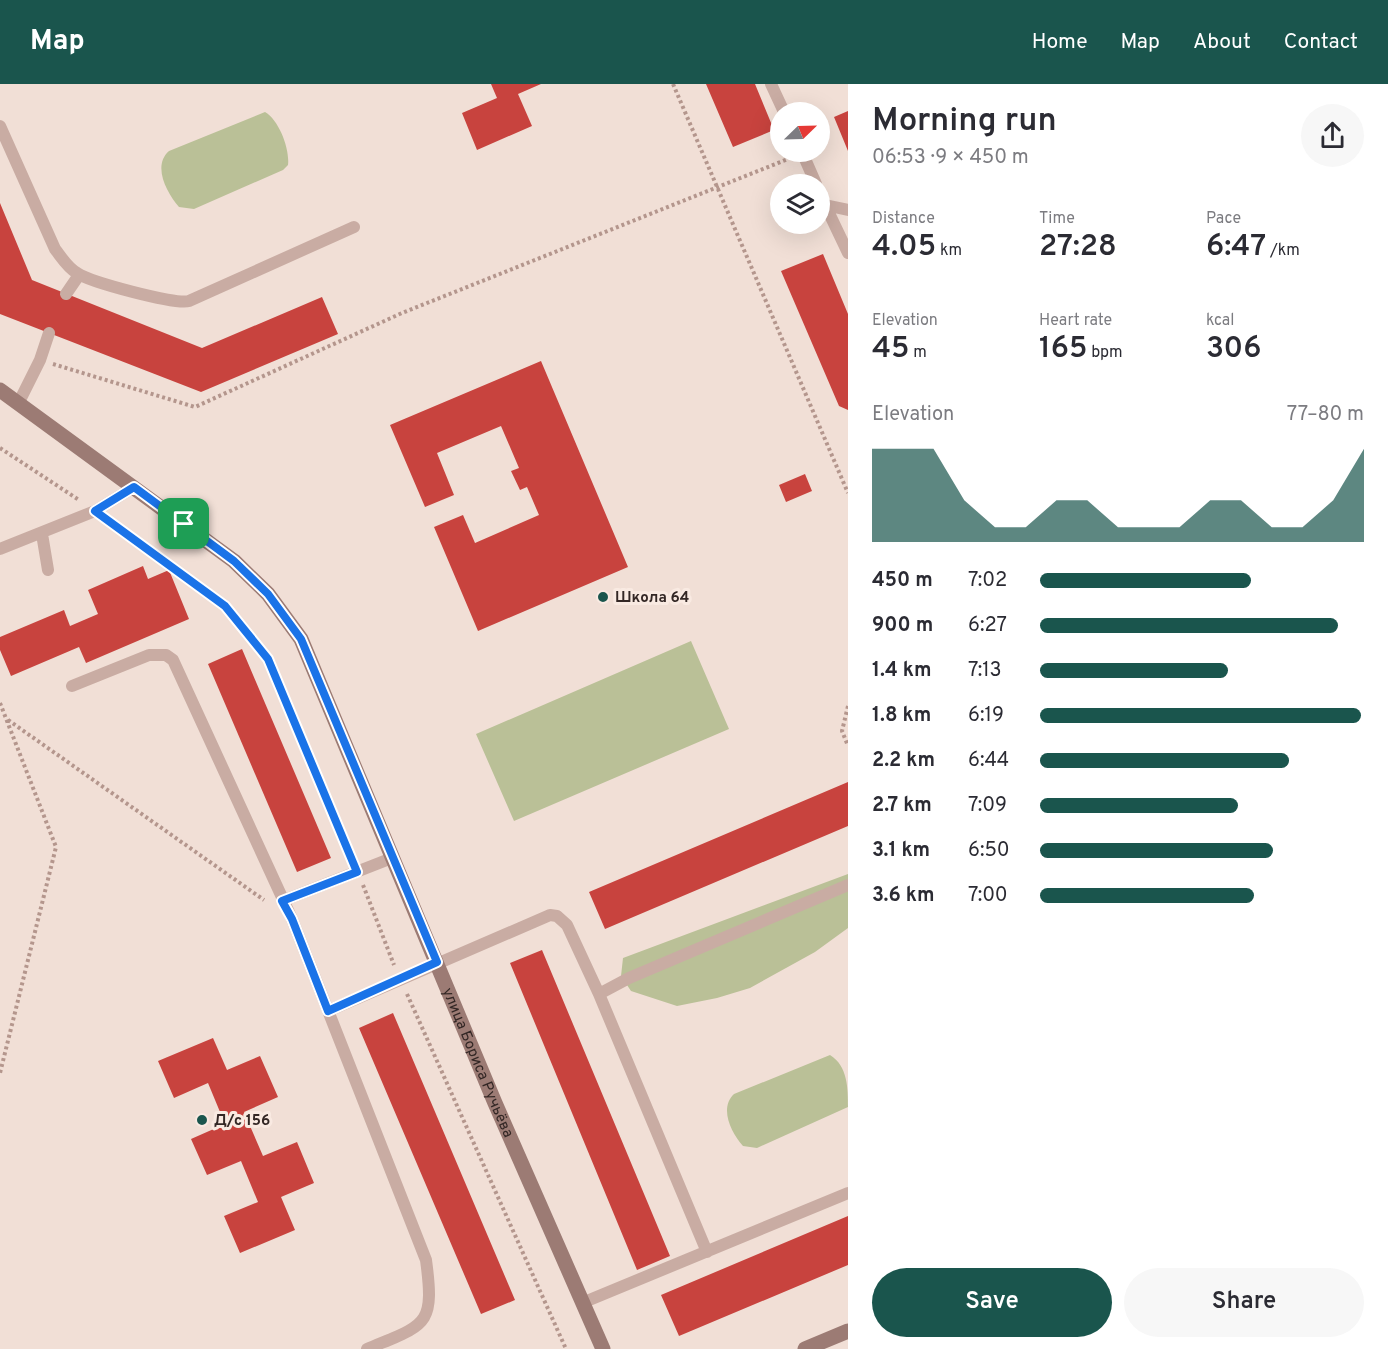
<!DOCTYPE html>
<meta charset="utf-8">
<style>
body{margin:0;font-family:Overpass,sans-serif;background:#f7f7f7;color:#2b2b33;height:100vh;display:flex;flex-direction:column;font-size:22px;white-space:nowrap}
*{box-sizing:border-box;margin:0}
p{font-size:20px;color:#7c7c81}
.icon{flex:none;width:33px;height:33px;fill:none;stroke:currentColor;stroke-width:2;stroke-linecap:round;stroke-linejoin:round}
.map{position:relative;flex:1;overflow:hidden}
.sheet{display:flex;flex-direction:column;background:#fff;width:540px}
.sheet>*{flex:none}
.needle{width:39px;rotate:67deg}
.fabs{position:absolute;left:770px;top:18px;display:grid;gap:12px}
.fabs a{display:grid;place-items:center;width:60px;height:60px;border-radius:50%;background:#fff;box-shadow:0 6px 24px #0002;font-size:30px}
.pin{position:absolute;display:grid;place-items:center;width:51px;height:51px;color:#fff;margin:-26px;border-radius:12px;box-shadow:0 3px 9px #0006}
.round{display:grid;place-items:center;flex:none;width:63px;height:63px;border-radius:32px;background:#f7f7f7}
.overview{display:flex;align-items:center;justify-content:space-between;height:102px;padding:0 24px}
h1{font-size:33px;font-weight:600;line-height:45px}
.metrics{display:grid;grid-template-columns:repeat(3,1fr);gap:9px;height:102px;padding:6px 24px}
.metrics div{display:grid;align-content:center}
.metrics b{font-size:30px;font-weight:600}
.metrics small{font-size:16px;font-weight:400}
.metrics p{font-size:16px}
.chart{height:168px;padding:12px 24px}
.chart p{display:flex;justify-content:space-between}
.chart svg{width:100%;height:108px;margin-top:6px;fill:#1a554d;opacity:.7}
.cta{display:flex;gap:12px;margin-top:auto;padding:12px 24px}
.cta a{flex:1;height:69px;border-radius:36px;background:#1a554d;color:#fff;font-size:24px;font-weight:600;line-height:69px;text-align:center}
.cta a+a{background:#f7f7f7;color:#2b2b33}
ul{padding:0 24px;list-style:none;font-size:20px}
li{display:grid;grid-template-columns:96px 72px 1fr;align-items:center;height:45px}
li i{height:15px;border-radius:8px;background:#1a554d}
header{display:flex;align-items:center;gap:36px;box-sizing:border-box;height:84px;padding:0 30px;background:#1a554d;color:#fff}
header strong{font-size:28px}
nav{display:flex;gap:33px;margin-inline-start:auto;font-size:21px}
main{display:flex;flex:1;min-height:0}
.map>svg:first-child{display:block}
</style>
<header>
<strong>Map</strong>
<nav><a>Home</a><a>Map</a><a>About</a><a>Contact</a></nav>
</header>
<main>
<div class="map">
<svg width="848" height="1265" viewBox="0 0 848 1265">
<rect width="100%" height="100%" fill="#f1dfd6"/>
<path fill="#bac097" d="M265,28C279,36 290,65 288,81L283,86L194,125L179,123C167,109 152,82 169,67Z
M691,557L729,645L514,737L476,650Z
M848,790V844L815,868L750,904L717,914L677,922L631,907L621,892L623,874Z
M830,971C848,982 848,1005 848,1023L757,1064L743,1062C731,1049 719,1024 734,1010Z"/>
<path fill="#c8433e" d="M491,0H541L518,10L532,42L477,66L462,29L497,14Z
M706,0H755L774,46L733,63Z
M848,27V67L834,33Z
M0,119L32,196L202,264L322,213L338,250L201,308L0,230Z
M823,170L848,230V326L839,322L781,187Z
M541,277L628,483L478,547L434,443L463,431L475,459L539,431L527,403L520,406L511,387L519,384L501,342L437,369L454,411L425,423L390,341Z
M805,390L812,407L786,418L779,401Z
M143,482L148,495L169,486L189,535L86,579L79,563L11,592L0,566V553L64,526L70,542L98,530L88,506Z
M242,565L331,774L297,788L208,580Z
M848,698V742L605,845L589,808Z
M542,866L670,1172L637,1186L510,879Z
M393,929L515,1216L481,1230L359,944Z
M213,954L227,986L260,972L278,1013L244,1028L263,1072L297,1058L314,1099L281,1113L295,1146L240,1169L224,1132L258,1118L241,1077L207,1091L191,1055L225,1040L208,999L174,1014L158,977Z
M848,1132V1181L679,1252L661,1211Z"/>
<g fill="none" stroke-linecap="round" stroke-linejoin="round">
<path stroke="#b4968d" stroke-width="4" stroke-dasharray="3 3" stroke-linecap="butt" d="M673,0L848,409
M53,280L195,323L402,229L788,75
M0,364L79,416
M108,436L225,522L268,575L352,775
M0,619L56,763L0,989
M848,622L842,647L848,662
M8,636L264,816
M363,801L394,881
M407,910L566,1265"/>
<path stroke="#c9aca3" stroke-width="12" d="M771,0L784,28
M0,42L55,165C62,174 67,183 77,189C90,198 175,221 189,217L354,143
M802,68L816,100
M819,108L848,169
M825,121L848,126
M66,210L79,191
M19,318L40,276L49,249
M42,450L48,486
M0,465L95,427L134,403
M72,602L149,571H166L173,576L292,835L426,1176C435,1243 426,1240 367,1265
M282,817L392,774
M328,927L550,831L557,832L567,841L599,910
M707,1168L599,910L629,894L848,801
M582,1219L848,1109"/>
<g stroke="#9c7b74" stroke-width="15">
<path id="s1" d="M0,306L234,477L268,510L301,555L495,1019L603,1265"/>
<path d="M805,1265L848,1247"/>
</g>
</g>
<g fill="none" stroke-linecap="round" stroke-linejoin="round">
<defs>
<path id="route" d="M134,403L234,477L268,510L301,555L437,878L328,927L292,835L282,817L357,788L268,575L225,522L95,427Z"/>
</defs>
<use href="#route" stroke="#fff" stroke-width="12"/>
<use href="#route" stroke="#1a73e8" stroke-width="8"/>
</g>
<g fill="#1a554d" stroke="#f9eae2" stroke-width="2">
<circle cx="603" cy="513" r="6"/>
<circle cx="202" cy="1036" r="6"/>
</g>
<g text-anchor="middle" stroke-width="6" stroke-linejoin="round" paint-order="stroke">
<g font-size="15" font-weight="bold" fill="#332725" stroke="#f9eae2" text-anchor="start">
<text x="615" y="518">Школа 64</text>
<text x="214" y="1041">Д/с 156</text>
</g>
<g font-size="15" fill="#332725" stroke="#f9eae2">
<text dy="5" stroke="none"><textPath href="#s1" startOffset="852">улица Бориса Ручьёва</textPath></text>
</g>
</g>
</svg>
<div class="fabs">
<a><svg class="needle" viewBox="-14 -14 28 28"><path d="M0-13l5 13h-10z" fill="#e53935"/><path d="M0 13l5-13h-10z" fill="#7c7c81"/></svg></a>
<a><svg class="icon" aria-label="layers" viewBox="0 0 24 24"><path d="M12 4l9 5-9 5-9-5zM3 14l9 5 9-5"/></svg></a>
</div>
<div class="pin" style="left:184px;top:440px;background:#1e9e55"><svg class="icon" aria-label="arrive" viewBox="0 0 24 24"><path d="M6 21V4h12l-3 4 3 4H6"/></svg></div>
</div>
<section class="sheet">
<div class="overview"><div><h1>Morning run</h1><p>06:53 · 9 × 450 m</p></div><a class="round"><svg class="icon" aria-label="share" viewBox="0 0 24 24"><path d="M12 15V3M7 8l5-5 5 5M5 13v7h14v-7"/></svg></a></div>
<div class="metrics">
<div><p>Distance</p><b>4.05<small> km</small></b></div>
<div><p>Time</p><b>27:28</b></div>
<div><p>Pace</p><b>6:47<small> /km</small></b></div>
</div>
<div class="metrics">
<div><p>Elevation</p><b>45<small> m</small></b></div>
<div><p>Heart rate</p><b>165<small> bpm</small></b></div>
<div><p>kcal</p><b>306</b></div>
</div>
<div class="chart"><p><span>Elevation</span>77–80 m</p>
<svg viewBox="0 0 160 44" preserveAspectRatio="none"><path d="M0 44V6L10 6L20 6L30 27L40 38L50 38L60 27L70 27L80 38L90 38L100 38L110 27L120 27L130 38L140 38L150 27L160 6V44z"/></svg>
</div>
<ul>
<li><b>450 m</b>7:02<i style="width:65%"></i></li>
<li><b>900 m</b>6:27<i style="width:92%"></i></li>
<li><b>1.4 km</b>7:13<i style="width:58%"></i></li>
<li><b>1.8 km</b>6:19<i style="width:99%"></i></li>
<li><b>2.2 km</b>6:44<i style="width:77%"></i></li>
<li><b>2.7 km</b>7:09<i style="width:61%"></i></li>
<li><b>3.1 km</b>6:50<i style="width:72%"></i></li>
<li><b>3.6 km</b>7:00<i style="width:66%"></i></li>
</ul>
<div class="cta"><a>Save</a><a>Share</a></div>
</section>
</main>
